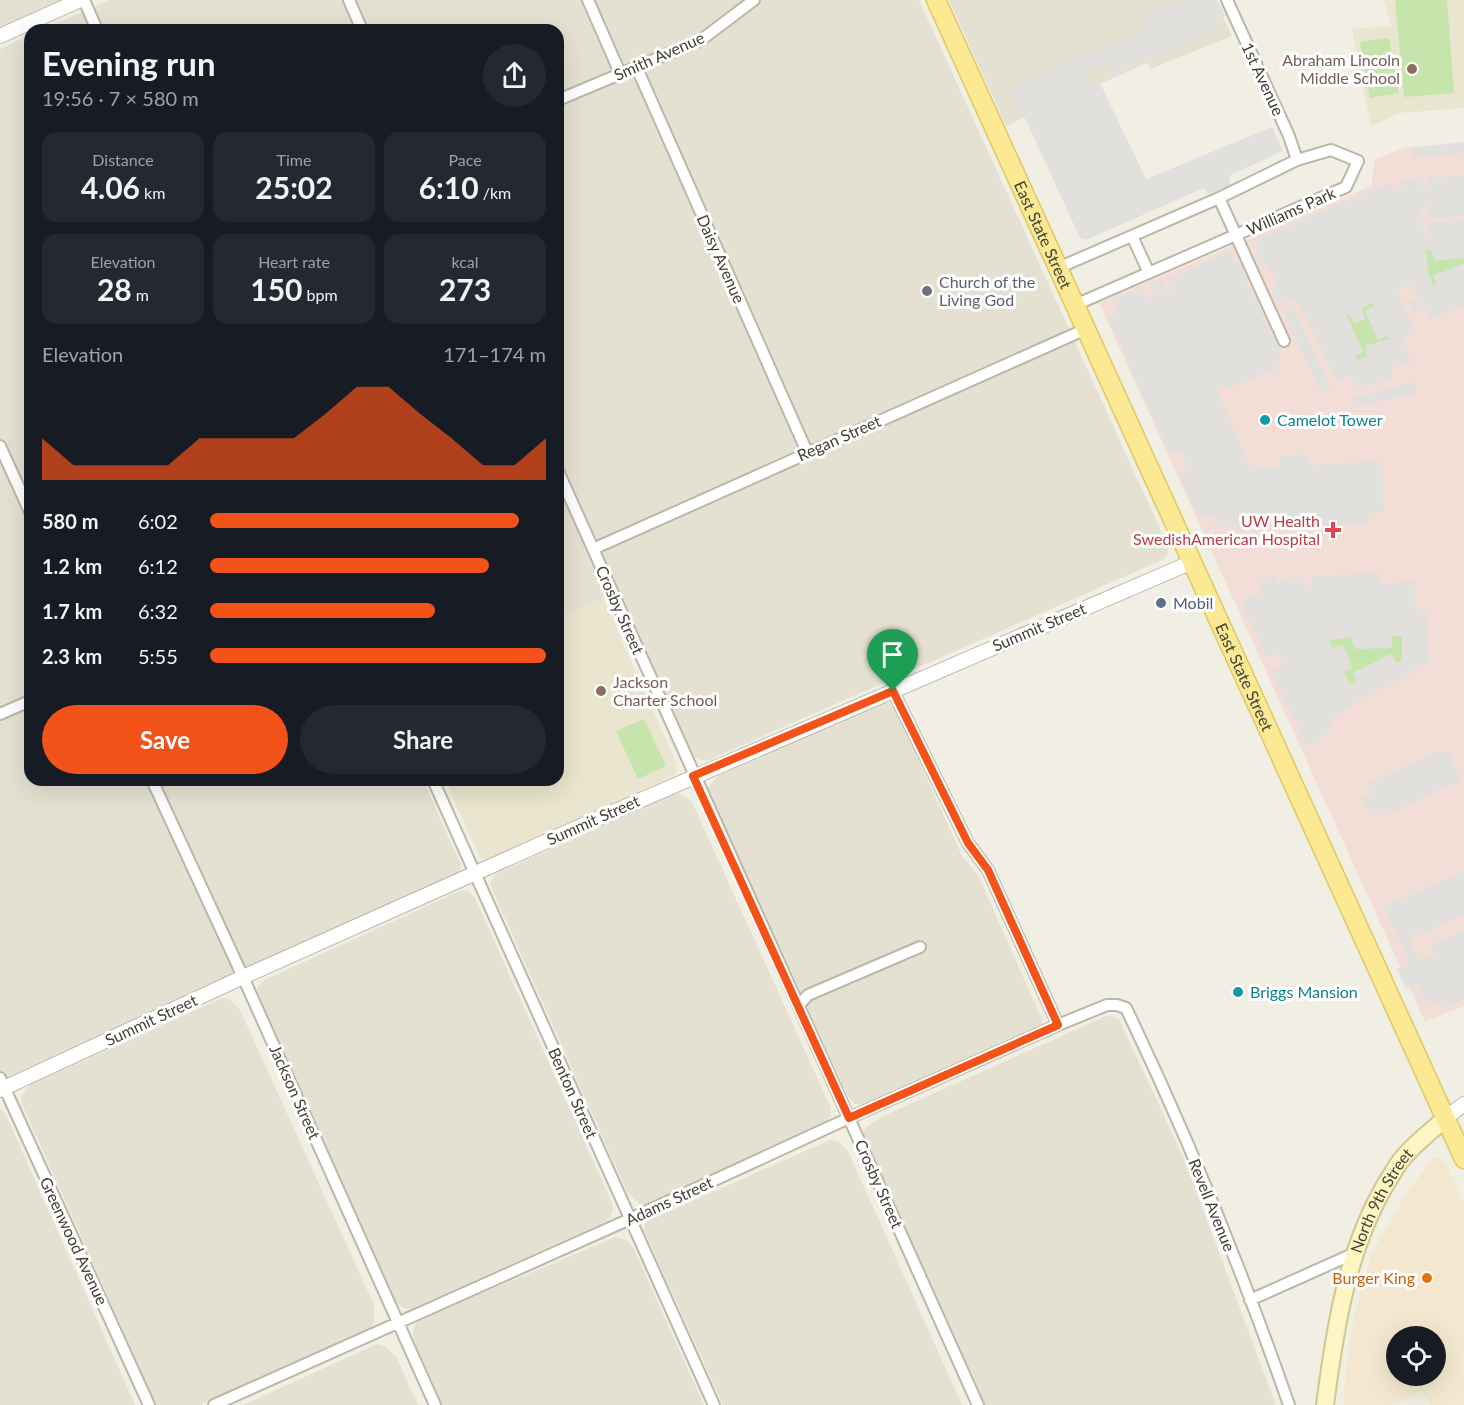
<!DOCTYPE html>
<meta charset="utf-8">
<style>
body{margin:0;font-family:Lato,sans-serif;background:#242831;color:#f1f3f6;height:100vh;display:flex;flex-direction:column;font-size:22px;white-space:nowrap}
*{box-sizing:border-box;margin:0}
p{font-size:20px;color:#9ea1a6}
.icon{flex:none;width:33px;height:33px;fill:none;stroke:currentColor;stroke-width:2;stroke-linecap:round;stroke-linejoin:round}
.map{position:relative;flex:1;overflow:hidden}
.side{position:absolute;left:24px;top:24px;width:540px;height:762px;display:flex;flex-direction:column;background:#171b24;border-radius:18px;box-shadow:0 6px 24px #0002}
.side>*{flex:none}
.tools{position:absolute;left:1386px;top:1326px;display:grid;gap:12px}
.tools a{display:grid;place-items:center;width:60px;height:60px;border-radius:50%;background:#171b24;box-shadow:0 6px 24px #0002;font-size:30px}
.pin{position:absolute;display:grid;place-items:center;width:51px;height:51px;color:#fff;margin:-62px -26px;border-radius:50% 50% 50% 0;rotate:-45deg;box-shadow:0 0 6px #0007}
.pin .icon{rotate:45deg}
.round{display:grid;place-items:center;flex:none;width:63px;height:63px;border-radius:32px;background:#242831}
.headline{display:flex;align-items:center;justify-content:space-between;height:102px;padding:0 18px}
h1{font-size:33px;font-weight:700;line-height:45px}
.figures{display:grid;grid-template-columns:repeat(3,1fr);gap:9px;height:102px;padding:6px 18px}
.figures div{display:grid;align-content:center;border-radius:15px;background:#242831;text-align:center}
.figures b{font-size:30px;font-weight:700}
.figures small{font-size:16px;font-weight:400}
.figures p{font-size:16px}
.chart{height:168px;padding:12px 18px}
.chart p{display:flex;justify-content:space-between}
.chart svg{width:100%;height:108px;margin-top:6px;fill:#f35219;opacity:.7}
.primary-button{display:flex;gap:12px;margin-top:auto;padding:12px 18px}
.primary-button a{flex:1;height:69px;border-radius:36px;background:#f35219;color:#fff;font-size:24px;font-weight:700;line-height:69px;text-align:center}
.primary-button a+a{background:#242831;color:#f1f3f6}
ul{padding:0 18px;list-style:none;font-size:20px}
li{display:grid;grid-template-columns:96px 72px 1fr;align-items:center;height:45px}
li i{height:15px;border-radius:8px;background:#f35219}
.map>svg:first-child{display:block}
</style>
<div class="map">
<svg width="1464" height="1405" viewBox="0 0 1464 1405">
<rect width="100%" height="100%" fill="#f1efe4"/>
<path fill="#e5e1d2" d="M0,0H60L0,27Z
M109,0H919L1167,544L1168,555L1164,559L709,760H702L696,758L691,753L619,592L558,619V30H42Z
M949,0H1215L1232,36L1151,69L1147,63L1006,126Z
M30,35V780H423L461,865L460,871L455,875L0,1081V49Z
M883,703H890L899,716L962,856L978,875L1042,1019V1024L863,1105L855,1104L842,1090L709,793V786L718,776Z
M673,794H679L691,800L830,1106L831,1114L828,1121L822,1126L646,1204H640L627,1192L490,885L492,879L496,874Z
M462,890L468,891L475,898L612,1203L613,1210L611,1216L605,1222L413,1308L407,1309L402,1307L395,1300L257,994V987L264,980Z
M222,998H228L240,1010L374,1305V1322L371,1328L364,1332L200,1405H156L22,1104L21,1096L30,1085Z
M1106,1016H1113L1119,1019L1185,1161L1276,1405H984L863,1135L865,1128L879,1118Z
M0,1108L6,1115L135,1405H0Z
M830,1140L839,1142L848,1151L962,1405H723L644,1231L645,1224L649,1220Z
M615,1237L627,1240L633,1247L704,1405H442L414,1341L413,1331L416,1323L423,1318Z
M377,1344L385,1346L396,1357L418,1405H243Z"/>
<path fill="#f3e8cf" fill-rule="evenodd" d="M1434,1157L1443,1160L1447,1166L1464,1204V1405H1430L1423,1391L1392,1405H1343L1349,1343L1357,1303L1371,1255L1408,1191ZM1396,1336H1436V1376H1396Z"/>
<path fill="#eae5ce" d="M1384,0H1464V108L1400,113L1371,126L1352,29L1391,26Z
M603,598L677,764L676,773L672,777L488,860L481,859L445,780H558V619Z"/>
<path fill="#f2ded7" d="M1464,142V1006L1425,1022L1099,303L1371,186L1375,159L1405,148Z"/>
<path fill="#c5e5ad" d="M1395,0H1447L1454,93L1404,97Z
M1389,38L1399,93L1370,98L1360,42Z
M1430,249L1435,260L1464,258V264L1433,276L1437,284L1435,286H1433L1427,267L1426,251Z
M1372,302L1374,304L1378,339L1387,336L1390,339L1366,346L1368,357L1356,360L1355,356L1363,352L1346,314L1365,319L1361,308Z
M1392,635L1402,636L1403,660L1400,663L1395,662L1392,655L1353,673L1356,681L1355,684L1349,683L1344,672L1343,645L1333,648L1329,642L1330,640L1352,637L1392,648Z
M644,719L666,766L638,779L616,731Z"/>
<path fill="#e2e0dc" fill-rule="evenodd" d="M1184,0H1204L1205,2L1216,0L1226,16L1216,18L1217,27L1115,73L1107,61L1088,71L1087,77L1090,84L1099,81L1146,179L1272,127L1283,151L1229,176L1231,186L1208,194L1204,188L1086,240L1080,238L1011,88L1145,29L1142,19Z
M1464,143V153L1412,158L1411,147Z
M1464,175V216L1428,218L1427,206L1425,205L1422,208L1423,233L1426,234L1428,233V223L1464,220V258L1435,260L1431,249L1426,251L1427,267L1433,286L1437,284L1433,276L1464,264V305L1431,319L1425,308L1414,314L1409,303L1418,297L1412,286L1409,285L1399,290V296L1416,332L1405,338L1411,363L1394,367L1392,370L1394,379L1355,388L1351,375L1337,382L1303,312L1296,302L1291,300L1283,303L1281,307L1272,289L1277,286L1268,266L1265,265L1263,269L1255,252L1260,251L1256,240L1391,182L1394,190L1398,192L1401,188V181L1422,177L1423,188L1428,190L1426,178ZM1373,303L1374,306L1365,310L1378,340L1387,336L1390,339L1366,346L1368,357L1356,360L1355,356L1363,352L1346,314H1350L1354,323L1365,319L1361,308Z
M1229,251L1234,262L1242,259L1249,276L1246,281L1254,299L1259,297L1268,316L1264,319L1271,336L1276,335L1282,355L1279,356L1281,362L1276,364L1278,368L1227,390L1225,385L1217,388L1250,466L1280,468V456L1306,454L1310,465L1382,461L1384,512H1369V524L1286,530L1284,520L1278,521L1276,525L1259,526L1256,519L1250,515L1248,516V525L1215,527L1214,518L1212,516L1199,519L1178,473L1188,468L1180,451L1170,455L1108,317L1118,312L1113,300L1142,288L1146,298H1151L1154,295L1149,284L1161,279L1167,291L1169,293L1172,290L1168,279Z
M1292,305L1331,388L1321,392L1282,310Z
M1416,381L1417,393L1354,408L1351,398Z
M1380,573V584L1415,581V609H1425L1429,664L1419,665L1412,674L1354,703L1334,719L1325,735L1317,742L1306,746L1271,670L1282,664L1278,655L1275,654L1266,658L1242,602L1263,593L1258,581L1272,575L1277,584L1299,575L1303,582L1311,588L1312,576ZM1400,635L1402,637V662L1397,664L1395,662L1391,654L1353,673L1356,681L1355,684L1349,683L1344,672L1352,668L1343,645L1333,648L1329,642L1332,638L1351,637L1355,649L1392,648V636Z
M1434,751L1449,753L1461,780L1384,816L1380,810L1377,809L1370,816L1361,798L1371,794L1366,784L1421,759Z
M1464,871V915L1416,937L1414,933L1411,939L1412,948L1424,959L1435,955L1430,945L1464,930V1000L1447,1008L1438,1006L1424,999L1417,984H1410L1406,989L1397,969L1406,966L1408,960L1383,907Z"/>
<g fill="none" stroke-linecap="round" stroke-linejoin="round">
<defs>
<path id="minor" d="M84,0L97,30
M349,0L362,30
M588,0L620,73
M1227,0L1289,136L1297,160
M636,66L807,452
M558,100L701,40L754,0
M1219,198L1284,341
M1132,236L1149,273
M1058,268L1219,198L1297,160L1331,150L1358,161L1346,187L1075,305
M0,446L30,512
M558,471C698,783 839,1094 978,1405
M593,549L1086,329
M893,691L968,843L988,870L1058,1025
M0,714L30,701
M152,780L243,977L435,1405
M433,780L714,1405
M799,1005L808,995L920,947
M0,1078L149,1405
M1250,1300L1355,1253
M214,1405L630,1219L849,1118L1058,1025L1107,1005H1117L1126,1008C1188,1137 1242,1270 1289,1405"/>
<path id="tertiary" d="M0,36L80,0
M0,1090L243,977L583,825L1192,562
M1446,1118L1464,1104"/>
<g id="secondary">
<path id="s1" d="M1325,1405C1335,1328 1347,1249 1387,1182C1392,1175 1396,1166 1402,1159C1414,1144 1431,1131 1446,1118"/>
</g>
<g id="primary">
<path id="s2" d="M936,0L1464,1159"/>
</g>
</defs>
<use href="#minor" stroke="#bcb7a7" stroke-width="14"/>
<use href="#tertiary" stroke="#bcb7a7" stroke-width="16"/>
<use href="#secondary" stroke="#d0c795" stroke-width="20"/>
<use href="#primary" stroke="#dfc864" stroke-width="21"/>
<use href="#minor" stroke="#fff" stroke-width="10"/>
<use href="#tertiary" stroke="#fff" stroke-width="14"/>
<use href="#secondary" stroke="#fdf5c2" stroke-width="16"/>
<use href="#primary" stroke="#fbe993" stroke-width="18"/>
</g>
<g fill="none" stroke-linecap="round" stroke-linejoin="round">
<defs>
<path id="route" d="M893,691L968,843L988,870L1058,1025L849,1118L693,776Z"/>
</defs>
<use href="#route" stroke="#fff" stroke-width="12"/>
<use href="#route" stroke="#f35219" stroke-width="8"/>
</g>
<g fill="#8d6e63" stroke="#fff" stroke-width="2">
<circle cx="1412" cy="69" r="6"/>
<circle cx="601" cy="691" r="6"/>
</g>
<circle fill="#6b7280" stroke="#fff" stroke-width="2" cx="927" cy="291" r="6"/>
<g fill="#0f9aa8" stroke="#fff" stroke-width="2">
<circle cx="1265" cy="420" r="6"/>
<circle cx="1238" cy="992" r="6"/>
</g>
<path fill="#e0444e" stroke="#fff" stroke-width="2" d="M1330 521h6v6h6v6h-6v6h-6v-6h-6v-6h6z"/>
<circle fill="#5c6f8a" stroke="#fff" stroke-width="2" cx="1161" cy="603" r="6"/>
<circle fill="#e8710a" stroke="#fff" stroke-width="2" cx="1427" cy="1278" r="6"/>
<g text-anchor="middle" stroke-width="6" stroke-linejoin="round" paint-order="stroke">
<g font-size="16" fill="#433f34" stroke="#fff">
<text transform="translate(659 56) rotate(-24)" y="6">Smith Avenue</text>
<text transform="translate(1263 79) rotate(65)" y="6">1st Avenue</text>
<text transform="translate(1291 211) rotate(-24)" y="6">Williams Park</text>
<text dy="6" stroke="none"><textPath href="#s2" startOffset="258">East State Street</textPath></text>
<text transform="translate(721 259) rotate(66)" y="6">Daisy Avenue</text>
<text transform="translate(839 438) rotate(-24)" y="6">Regan Street</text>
<text transform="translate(620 610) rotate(66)" y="6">Crosby Street</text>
<text transform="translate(1039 627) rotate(-23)" y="6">Summit Street</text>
<text dy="6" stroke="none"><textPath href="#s2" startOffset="744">East State Street</textPath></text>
<text transform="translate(593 820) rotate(-24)" y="6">Summit Street</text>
<text transform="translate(151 1020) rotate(-25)" y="6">Summit Street</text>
<text transform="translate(295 1092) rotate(66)" y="6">Jackson Street</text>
<text transform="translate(573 1093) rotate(66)" y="6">Benton Street</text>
<text transform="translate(879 1184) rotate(66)" y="6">Crosby Street</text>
<text transform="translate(669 1201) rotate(-25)" y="6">Adams Street</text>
<text dy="6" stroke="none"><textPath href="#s1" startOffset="214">North 9th Street</textPath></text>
<text transform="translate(1212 1205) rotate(68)" y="6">Revell Avenue</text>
<text transform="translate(74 1241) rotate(65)" y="6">Greenwood Avenue</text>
</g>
<g font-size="16" fill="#785e54" stroke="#fff" text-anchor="end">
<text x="1400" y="66">Abraham Lincoln<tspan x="1400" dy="18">Middle School</tspan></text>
<text x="613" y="688" text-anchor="start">Jackson<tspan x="613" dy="18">Charter School</tspan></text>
</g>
<g font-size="16" fill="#5b616d" stroke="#fff" text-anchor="start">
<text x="939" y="288">Church of the<tspan x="939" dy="18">Living God</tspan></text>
</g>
<g font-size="16" fill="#0d838f" stroke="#fff" text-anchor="start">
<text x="1277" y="426">Camelot Tower</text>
<text x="1250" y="998">Briggs Mansion</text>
</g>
<g font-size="16" fill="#be3a42" stroke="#fff" text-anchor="end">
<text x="1320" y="527">UW Health<tspan x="1320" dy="18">SwedishAmerican Hospital</tspan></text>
</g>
<g font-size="16" fill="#4e5e75" stroke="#fff" text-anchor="start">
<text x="1173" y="609">Mobil</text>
</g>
<g font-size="16" fill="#c56008" stroke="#fff" text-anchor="end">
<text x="1415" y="1284">Burger King</text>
</g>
</g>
</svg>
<div class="tools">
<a><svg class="icon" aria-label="locate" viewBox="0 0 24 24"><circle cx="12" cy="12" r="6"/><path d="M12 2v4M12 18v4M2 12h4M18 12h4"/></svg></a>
</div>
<div class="pin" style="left:893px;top:691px;background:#1e9e55"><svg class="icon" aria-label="arrive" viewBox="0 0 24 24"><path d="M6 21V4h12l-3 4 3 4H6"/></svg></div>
<section class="side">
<div class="headline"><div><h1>Evening run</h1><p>19:56 · 7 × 580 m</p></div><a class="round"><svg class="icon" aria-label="share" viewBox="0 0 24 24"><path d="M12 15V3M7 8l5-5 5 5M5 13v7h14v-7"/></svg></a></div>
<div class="figures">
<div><p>Distance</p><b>4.06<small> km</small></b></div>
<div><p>Time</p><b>25:02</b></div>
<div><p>Pace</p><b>6:10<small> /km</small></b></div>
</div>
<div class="figures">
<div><p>Elevation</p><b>28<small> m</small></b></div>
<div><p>Heart rate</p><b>150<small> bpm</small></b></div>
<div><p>kcal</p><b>273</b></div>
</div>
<div class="chart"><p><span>Elevation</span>171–174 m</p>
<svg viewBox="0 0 160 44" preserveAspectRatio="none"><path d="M0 44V27L10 38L20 38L30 38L40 38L50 27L60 27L70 27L80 27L90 17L100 6L110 6L120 17L130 27L140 38L150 38L160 27V44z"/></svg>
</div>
<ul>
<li><b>580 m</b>6:02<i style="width:92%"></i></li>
<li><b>1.2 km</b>6:12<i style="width:83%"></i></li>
<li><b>1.7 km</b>6:32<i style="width:67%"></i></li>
<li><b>2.3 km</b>5:55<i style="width:100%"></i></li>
</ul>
<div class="primary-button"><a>Save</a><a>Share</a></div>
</section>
</div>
